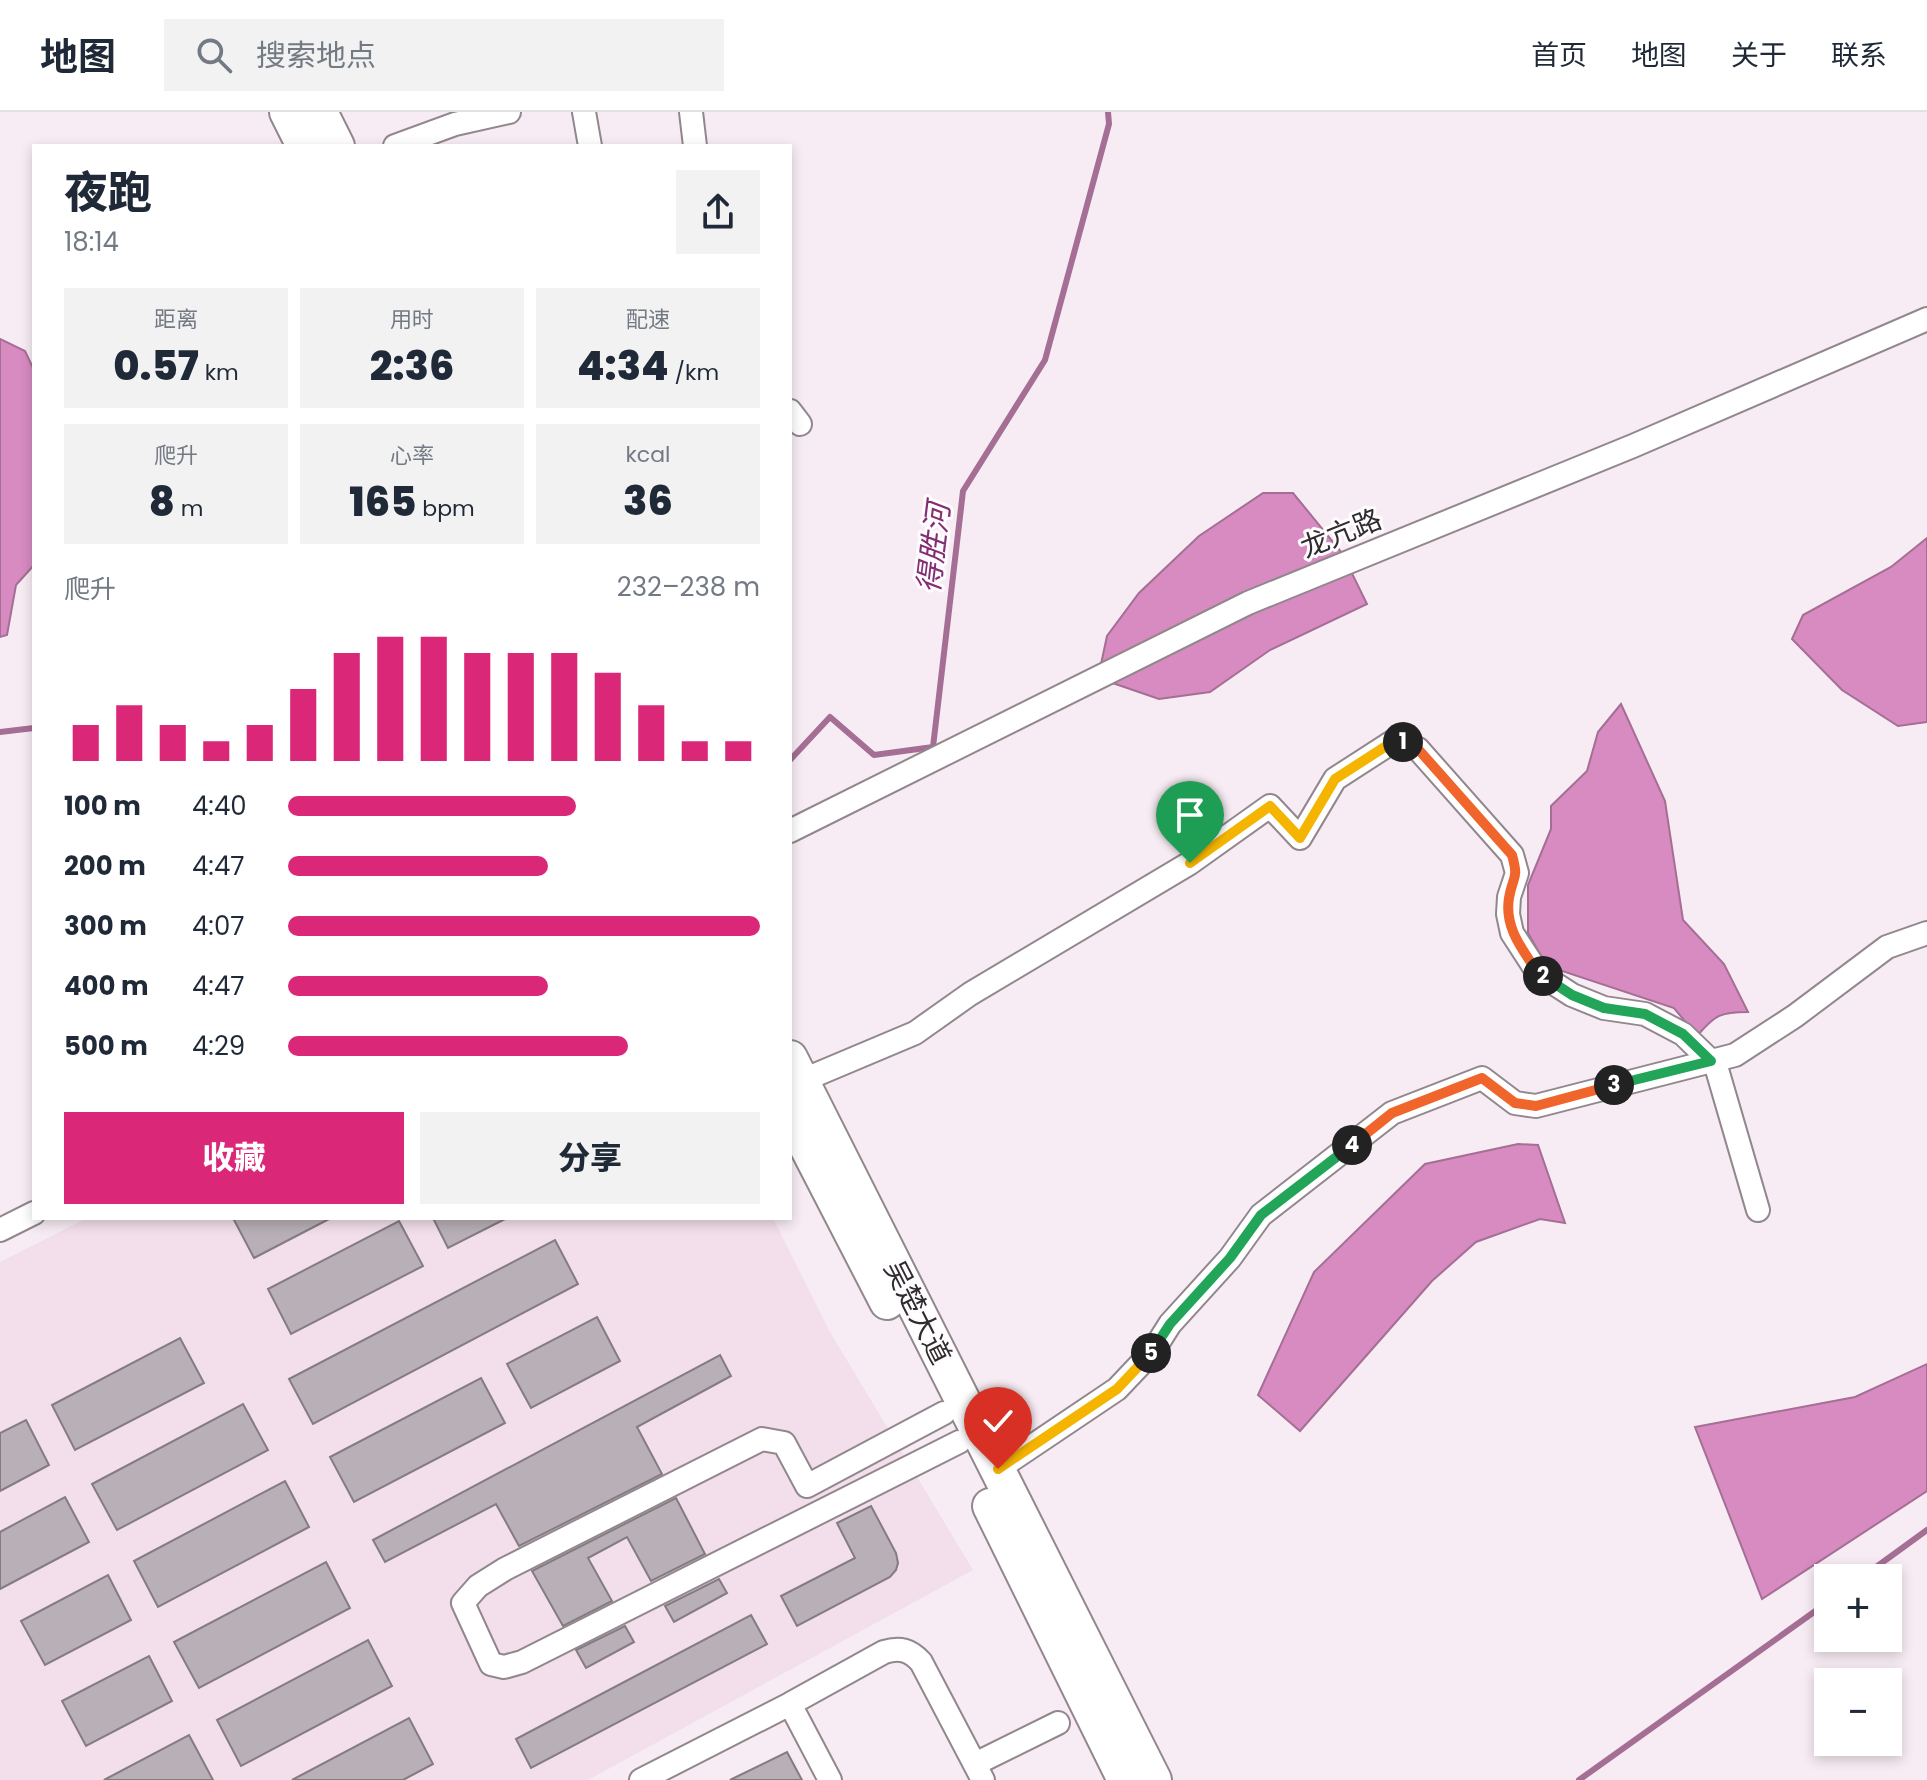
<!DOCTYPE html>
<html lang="zh">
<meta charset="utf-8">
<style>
body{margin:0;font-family:Poppins,"Noto Sans SC",sans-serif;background:#f2f2f3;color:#1f2937;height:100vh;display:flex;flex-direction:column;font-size:30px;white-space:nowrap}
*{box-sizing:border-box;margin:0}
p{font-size:26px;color:#747a83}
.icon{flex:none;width:44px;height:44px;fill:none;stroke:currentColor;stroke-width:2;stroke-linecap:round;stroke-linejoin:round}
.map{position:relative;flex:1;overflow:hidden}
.sheet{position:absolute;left:32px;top:32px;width:760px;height:1076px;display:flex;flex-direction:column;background:#fff;border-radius:0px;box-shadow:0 4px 12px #0003}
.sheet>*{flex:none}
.fabs{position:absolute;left:1814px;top:1452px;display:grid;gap:16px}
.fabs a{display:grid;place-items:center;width:88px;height:88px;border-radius:0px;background:#fff;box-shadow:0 4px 12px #0003;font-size:40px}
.pin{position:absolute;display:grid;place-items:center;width:68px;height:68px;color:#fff;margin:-82px -34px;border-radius:50% 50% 50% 0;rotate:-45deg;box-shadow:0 0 8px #0007}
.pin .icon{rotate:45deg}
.km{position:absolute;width:40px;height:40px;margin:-20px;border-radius:50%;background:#222;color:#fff;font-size:22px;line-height:40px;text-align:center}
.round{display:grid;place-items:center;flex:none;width:84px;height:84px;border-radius:0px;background:#f2f2f3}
.summary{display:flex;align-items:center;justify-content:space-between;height:136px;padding:0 32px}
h1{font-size:44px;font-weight:800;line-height:60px}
.figures{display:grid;grid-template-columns:repeat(3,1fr);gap:12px;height:136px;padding:8px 32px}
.figures div{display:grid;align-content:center;border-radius:0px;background:#f2f2f3;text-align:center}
.figures b{font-size:40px;font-weight:800}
.figures small{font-size:22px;font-weight:400}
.figures p{font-size:22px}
.chart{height:224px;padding:16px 32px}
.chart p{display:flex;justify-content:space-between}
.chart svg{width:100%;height:144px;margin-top:8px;stroke:#db2777;stroke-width:6}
.cta{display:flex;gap:16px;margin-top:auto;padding:16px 32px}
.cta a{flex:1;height:92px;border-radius:0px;background:#db2777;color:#fff;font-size:32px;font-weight:800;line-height:92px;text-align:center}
.cta a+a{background:#f2f2f3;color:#1f2937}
ul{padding:0 32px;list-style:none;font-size:26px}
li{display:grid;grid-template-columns:128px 96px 1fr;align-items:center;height:60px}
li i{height:20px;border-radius:10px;background:#db2777}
header{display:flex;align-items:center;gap:48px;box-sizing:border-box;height:112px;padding:0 40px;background:#fff;border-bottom:2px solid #e0e1e3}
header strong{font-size:38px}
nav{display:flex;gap:44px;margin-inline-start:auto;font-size:28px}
.search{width:560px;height:72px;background:#f2f2f3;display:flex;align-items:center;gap:20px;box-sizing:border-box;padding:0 28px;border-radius:0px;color:#747a83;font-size:30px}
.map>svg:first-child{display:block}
</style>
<header>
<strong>地图</strong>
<div class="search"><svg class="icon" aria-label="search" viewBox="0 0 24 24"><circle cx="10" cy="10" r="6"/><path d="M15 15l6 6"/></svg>搜索地点</div>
<nav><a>首页</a><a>地图</a><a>关于</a><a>联系</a></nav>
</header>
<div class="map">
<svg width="1927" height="1668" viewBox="0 0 1927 1668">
<rect width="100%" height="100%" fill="#f7ecf3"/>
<path fill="#f2dfeb" d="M87,1106H773L830,1220L973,1458L588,1668H0V1150Z"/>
<path fill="#d78bc1" stroke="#a56e95" stroke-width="2" d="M0,227L25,239L34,258V453L16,473L7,523L0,525Z
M1263,381H1293L1342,441L1367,492L1270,538L1210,580L1159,587L1098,566L1107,524L1139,481L1199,424Z
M1927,426V610L1898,614L1842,578L1792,527L1803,503L1891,455Z
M1621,592L1665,689L1683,808L1724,852L1748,900C1720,900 1715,903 1697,924L1674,896L1547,854L1528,821V773L1551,717V694L1587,659L1598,620Z
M1518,1032L1538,1033L1565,1111L1540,1107L1476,1130L1432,1169L1300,1319L1258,1283L1314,1160L1425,1052Z
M1927,1252V1379L1762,1487L1695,1315L1855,1285Z"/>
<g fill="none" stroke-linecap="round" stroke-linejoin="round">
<path stroke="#a56e95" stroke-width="6" d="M0,620L34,616
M790,648L830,605L874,643L933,635L963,379L1045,248L1109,12L1108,0
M1861,1466L1927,1418
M1579,1668L1828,1490"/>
</g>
<path fill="#b9afb6" stroke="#857b82" stroke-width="2" d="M233,1106H331L254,1146Z
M433,1106H507L448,1136Z
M399,1109L423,1154L291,1222L268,1177Z
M555,1128L578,1172L313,1312L289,1267Z
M597,1205L620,1249L531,1296L507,1252Z
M180,1226L204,1271L75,1338L52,1293Z
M720,1243L731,1264L637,1315L662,1362L519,1434L496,1392L385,1450L373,1428Z
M481,1266L505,1311L354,1390L330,1345Z
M243,1292L268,1338L117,1418L92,1372Z
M26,1308L49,1353L0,1379V1321Z
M285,1369L309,1415L158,1495L134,1449Z
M65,1385L89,1430L0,1477V1420Z
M676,1386L705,1442L651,1469L627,1425L588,1446L612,1489L563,1514L532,1459Z
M871,1394L896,1441L898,1451L896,1458L890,1465L797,1514L781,1484L855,1446L837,1411Z
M326,1450L350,1496L199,1576L174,1530Z
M108,1463L131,1508L45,1553L21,1509Z
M719,1467L727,1481L674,1510L665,1494Z
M751,1503L767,1532L531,1656L516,1627Z
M625,1514L634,1530L586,1556L576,1538Z
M368,1528L392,1574L241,1654L217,1608Z
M149,1544L172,1589L86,1634L62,1589Z
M409,1606L433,1652L403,1668H292Z
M189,1623L213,1668H104Z
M787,1640L802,1668H730Z"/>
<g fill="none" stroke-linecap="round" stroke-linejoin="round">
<defs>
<path id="minor" d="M584,0L590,34
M691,0L695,34
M395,34L455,12L509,0
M790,299L800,312
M790,719L1248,491L1633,334L1927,207
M801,969L915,921L970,882L1190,751L1270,694L1300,726L1335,667L1397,627L1418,637L1512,743L1517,761L1509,785L1508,802L1512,821L1538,861L1572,883L1604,896L1645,902L1683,922L1716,954L1758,1098
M0,1118L34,1101
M944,1301L807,1374L784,1331L762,1327L505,1457L478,1474L463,1491L491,1552L504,1555L522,1550L959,1330
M998,1357L1117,1277L1153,1239L1170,1212L1230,1146L1261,1103L1392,1001L1482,966L1515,991L1536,994L1735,943L1795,904L1887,835L1927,821
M790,1592L830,1668
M975,1652L1058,1611
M641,1668L790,1592L884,1540C900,1535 910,1538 921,1550L983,1668"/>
<path id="highway" d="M287,0L304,34
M320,0L337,34
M790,946L1154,1668
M790,1002L887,1190
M990,1394L1125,1668"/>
</defs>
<use href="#minor" stroke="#91878d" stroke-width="26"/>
<use href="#highway" stroke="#91878d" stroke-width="38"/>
<use href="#minor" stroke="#fff" stroke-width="22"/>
<use href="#highway" stroke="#fff" stroke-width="34"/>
</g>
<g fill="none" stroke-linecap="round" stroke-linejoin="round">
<defs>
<path id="split-1" d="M1190,751L1270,694L1300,726L1335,667L1397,627L1403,630"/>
<path id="split-2" d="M1403,630L1418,637L1512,743C1519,768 1513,763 1509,786C1504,816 1523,838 1538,861L1543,864"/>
<path id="split-3" d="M1543,864L1572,883L1604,896L1645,902L1683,922L1711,949L1614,973"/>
<path id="split-4" d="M1352,1033L1392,1001L1482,966L1515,991L1536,994L1614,973"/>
<path id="split-5" d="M1151,1241L1170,1212L1230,1146L1261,1103L1352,1033"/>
<path id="split-6" d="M998,1357L1117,1277L1151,1241"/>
</defs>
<use href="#split-1" stroke="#fff" stroke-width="16"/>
<use href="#split-2" stroke="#fff" stroke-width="16"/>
<use href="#split-3" stroke="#fff" stroke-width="16"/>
<use href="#split-4" stroke="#fff" stroke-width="16"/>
<use href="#split-5" stroke="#fff" stroke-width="16"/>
<use href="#split-6" stroke="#fff" stroke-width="16"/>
<use href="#split-1" stroke="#f5b400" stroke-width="10"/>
<use href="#split-2" stroke="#f0652b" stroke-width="10"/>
<use href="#split-3" stroke="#22a559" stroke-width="10"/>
<use href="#split-4" stroke="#f0652b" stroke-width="10"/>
<use href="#split-5" stroke="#22a559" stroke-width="10"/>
<use href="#split-6" stroke="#f5b400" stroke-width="10"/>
</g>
<g text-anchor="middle" stroke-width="6" stroke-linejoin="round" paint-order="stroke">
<g font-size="28" fill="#302c2e" stroke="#fefcfe">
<text transform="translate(1341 421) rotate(-22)" y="10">龙亢路</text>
<text transform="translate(918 1200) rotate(63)" y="10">吴楚大道</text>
</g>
<g font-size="30" font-style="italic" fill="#842d71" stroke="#fefcfe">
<text transform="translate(934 436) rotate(-83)" y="10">得胜河</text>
</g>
</g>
</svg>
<div class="fabs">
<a>+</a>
<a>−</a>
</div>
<div class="pin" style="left:1190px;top:751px;background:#1e9e55"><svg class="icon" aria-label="arrive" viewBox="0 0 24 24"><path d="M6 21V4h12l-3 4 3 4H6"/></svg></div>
<div class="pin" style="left:998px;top:1357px;background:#d93025"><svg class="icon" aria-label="check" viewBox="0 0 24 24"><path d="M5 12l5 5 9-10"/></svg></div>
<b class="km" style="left:1403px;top:630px">1</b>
<b class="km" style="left:1543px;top:864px">2</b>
<b class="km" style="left:1614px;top:973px">3</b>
<b class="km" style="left:1352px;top:1033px">4</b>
<b class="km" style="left:1151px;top:1241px">5</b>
<section class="sheet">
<div class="summary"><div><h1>夜跑</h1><p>18:14</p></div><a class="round"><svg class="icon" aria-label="share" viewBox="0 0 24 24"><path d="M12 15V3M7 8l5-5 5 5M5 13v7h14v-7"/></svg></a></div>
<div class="figures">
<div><p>距离</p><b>0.57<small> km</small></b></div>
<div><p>用时</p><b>2:36</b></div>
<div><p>配速</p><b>4:34<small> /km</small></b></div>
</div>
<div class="figures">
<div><p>爬升</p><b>8<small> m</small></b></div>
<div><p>心率</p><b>165<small> bpm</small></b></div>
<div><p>kcal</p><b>36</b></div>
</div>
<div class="chart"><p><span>爬升</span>232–238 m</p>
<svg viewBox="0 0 160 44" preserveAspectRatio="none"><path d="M5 44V33M15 44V27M25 44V33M35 44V38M45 44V33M55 44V22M65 44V11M75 44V6M85 44V6M95 44V11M105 44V11M115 44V11M125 44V17M135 44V27M145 44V38M155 44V38"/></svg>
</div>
<ul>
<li><b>100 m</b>4:40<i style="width:61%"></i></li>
<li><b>200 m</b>4:47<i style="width:55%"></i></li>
<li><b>300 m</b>4:07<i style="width:100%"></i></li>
<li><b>400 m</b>4:47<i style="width:55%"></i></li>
<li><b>500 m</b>4:29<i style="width:72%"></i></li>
</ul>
<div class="cta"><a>收藏</a><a>分享</a></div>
</section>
</div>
